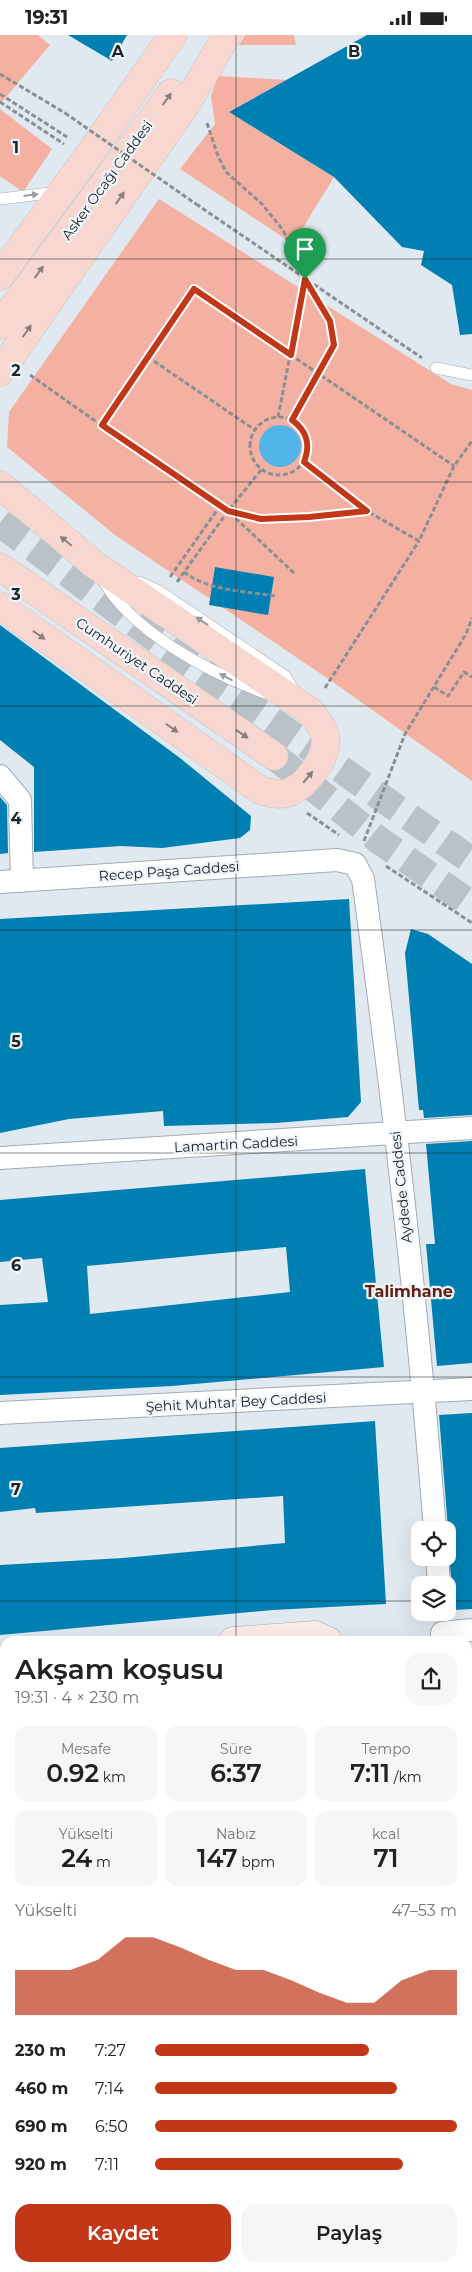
<!DOCTYPE html>
<html lang="tr">
<meta charset="utf-8">
<style>
body{margin:0;font-family:Montserrat,sans-serif;background:#f6f6f6;color:#222;height:100vh;display:flex;flex-direction:column;font-size:19px;white-space:nowrap}
*{box-sizing:border-box;margin:0}
p{font-size:16px;color:#767676}
.icon{flex:none;width:28px;height:28px;fill:none;stroke:currentColor;stroke-width:2;stroke-linecap:round;stroke-linejoin:round}
.map{position:relative;flex:1;overflow:hidden}
.details{position:absolute;left:0px;top:1601px;width:472px;height:636px;display:flex;flex-direction:column;background:#fff;border-radius:15px 15px 0 0;box-shadow:0 5px 20px #0002}
.details>*{flex:none}
.buttons{position:absolute;left:411px;top:1486px;display:grid;gap:10px}
.buttons a{display:grid;place-items:center;width:45px;height:45px;border-radius:10px;background:#fff;box-shadow:0 5px 20px #0002;font-size:25px}
.pin{position:absolute;display:grid;place-items:center;width:42px;height:42px;color:#fff;margin:-51px -21px;border-radius:50% 50% 50% 0;rotate:-45deg;box-shadow:0 0 5px #0007}
.pin .icon{rotate:45deg}
.round{display:grid;place-items:center;flex:none;width:52px;height:52px;border-radius:15px;background:#f6f6f6}
.summary{display:flex;align-items:center;justify-content:space-between;height:85px;padding:0 15px}
h1{font-size:28px;font-weight:600;line-height:38px}
.stats{display:grid;grid-template-columns:repeat(3,1fr);gap:8px;height:85px;padding:5px 15px}
.stats div{display:grid;align-content:center;border-radius:12px;background:#f6f6f6;text-align:center}
.stats b{font-size:25px;font-weight:600}
.stats small{font-size:14px;font-weight:400}
.stats p{font-size:14px}
.chart{height:140px;padding:10px 15px}
.chart p{display:flex;justify-content:space-between}
.chart svg{width:100%;height:90px;margin-top:5px;fill:#c13718;opacity:.7}
.button{display:flex;gap:10px;margin-top:auto;padding:10px 15px}
.button a{flex:1;height:58px;border-radius:15px;background:#c13718;color:#fff;font-size:20px;font-weight:600;line-height:58px;text-align:center}
.button a+a{background:#f6f6f6;color:#222}
ul{padding:0 15px;list-style:none;font-size:16px}
li{display:grid;grid-template-columns:80px 60px 1fr;align-items:center;height:38px}
li i{height:12px;border-radius:6px;background:#c13718}
.status{display:flex;justify-content:space-between;align-items:center;height:35px;padding:0 25px;background:#fff;direction:ltr}
.status svg{height:14px;fill:currentColor}
.map>svg:first-child{display:block}
</style>
<div class="status"><b>19:31</b><svg viewBox="0 0 49 12"><path d="M0 12V9h3v3zM5 12V6h3v6zM10 12V3h3v9zM15 12V0h3v12zM26 1h20v11H26zM47 4h2v5h-2z"/></svg></div>
<div class="map">
<svg width="472" height="2237" viewBox="0 0 472 2237">
<rect width="100%" height="100%" fill="#e0e9ef"/>
<path fill="#f4b1a1" d="M0,0H38L50,10L0,69Z
M245,0H294L296,10H239Z
M218,41L286,45L229,77L334,142L293,209L180,134L215,89L211,61Z
M0,74L52,114L23,157L0,141Z
M159,164L451,349L472,355V746L330,645L115,500L7,412L9,377Z"/>
<path fill="#51b5ea" d="M259 411a21 21 0 1 1 42 0a21 21 0 1 1-42 0Z"/>
<path fill="#0080b2" fill-rule="evenodd" d="M68,0H127L112,26Z
M367,0H472V299L460,300L452,250L421,230L424,216L402,212L334,142L229,77Z
M215,532L274,542L268,580L209,570Z
M0,590L180,723L251,781L250,795L240,803L162,813L121,811L34,817V732L0,705Z
M0,762L7,770L8,818L0,819Z
M349,864L361,1067L348,1082L276,1088L164,1091L163,1076L69,1084L0,1098V884Z
M411,894L428,899L472,929V1080L424,1083L423,1075H419L405,918Z
M472,1106V1328L437,1331L426,1209H435L426,1109Z
M365,1134L384,1332L172,1351L0,1360V1270L48,1267L42,1223L0,1227V1165ZM286,1212L290,1257L90,1279L87,1231Z
M472,1378V1574L452,1575V1549L448,1514V1494L439,1380Z
M375,1386L386,1569L273,1575L0,1600V1530L123,1523L285,1508L283,1461L36,1478L35,1473L0,1477V1413Z"/>
<g fill="none" stroke-linecap="round" stroke-linejoin="round">
<path stroke="#bac2c7" stroke-width="28" stroke-dasharray="28 14" stroke-linecap="butt" d="M0,488L168,613L472,826
M274,721L380,806L472,870"/>
<defs>
<path id="lane" d="M0,164L58,157
M436,333L472,340
M102,543C130,596 210,638 265,658
M139,547L159,556L285,641L294,656"/>
<path id="street" d="M0,741L20,765L22,846
M0,847L337,825L355,829L363,844C393,1060 418,1277 435,1495
M0,1123L472,1093
M0,1378L472,1354
M437,1522L439,1550
M442,1598L472,1595
M468,1904L472,1914
M468,2068L472,2065
M0,2087L5,2086
M0,2216L5,2231
M427,2232L429,2237
M133,2237L144,2232"/>
<path id="secondary" d="M233,1606L315,1600L328,1606
M0,1625H5
M468,1685L472,1686
M0,1704H5
M468,1828L472,1826
M0,1900L5,1899
M452,2237L464,2232"/>
<path id="primary" d="M0,241L86,124L173,0
M0,290L171,58
M0,337L187,68L227,0
M0,450L95,530L311,677C316,684 323,692 325,700C329,721 308,749 290,757C280,761 270,758 260,755L0,571
M0,532L274,721"/>
</defs>
<use href="#lane" stroke="#a3abb0" stroke-width="12"/>
<use href="#street" stroke="#a3abb0" stroke-width="24"/>
<use href="#secondary" stroke="#a3abb0" stroke-width="29"/>
<use href="#primary" stroke="#c5c6c7" stroke-width="29"/>
<path stroke="#898f94" stroke-width="3" stroke-dasharray="5 2.5" stroke-linecap="butt" d="M0,39L65,78
M0,59L67,102
M0,67L64,109
M207,88L218,121L226,137L262,169L283,195L305,244L331,286L334,310L292,385
M196,169L422,323
M148,322L255,395
M30,340L101,390
M250 411a29 29 0 1 1 58 0a29 29 0 1 1-58 0Z
M278,382L305,244
M304,427L367,476L419,506L454,431L472,406
M228,476L261,484L309,482L366,476
M184,537C208,556 245,556 275,561
M294,538L228,476L101,390L194,254L454,431
M170,542L220,471
M177,547L228,476L261,435
M434,652L448,661L464,637L472,642
M325,653L419,506
M307,778L339,800
M364,806L405,699L466,599L472,583
M386,831L472,888
M198,2232L200,2237"/>
<use href="#lane" stroke="#fff" stroke-width="11"/>
<use href="#street" stroke="#fff" stroke-width="22"/>
<use href="#secondary" stroke="#fbebe7" stroke-width="28"/>
<use href="#primary" stroke="#f7d7cf" stroke-width="28"/>
<path stroke="#898f94" stroke-width="3" stroke-dasharray="5 2.5" stroke-linecap="butt" d="M65,78L196,169"/>
</g>
<defs><path id="oneway-solid" d="M-6-.8H1V-3.2L6.5 0L1 3.2V.8H-6Z" transform="scale(1.25)"/></defs>
<g fill="#8c7e7a">
<use href="#oneway-solid" transform="translate(167 64) rotate(-54)"/>
<use href="#oneway-solid" transform="translate(120 163) rotate(-55)"/>
<use href="#oneway-solid" transform="translate(39 237) rotate(-54)"/>
<use href="#oneway-solid" transform="translate(27 296) rotate(-55)"/>
<use href="#oneway-solid" transform="translate(66 506) rotate(-141)"/>
<use href="#oneway-solid" transform="translate(39 600) rotate(35)"/>
<use href="#oneway-solid" transform="translate(172 693) rotate(35)"/>
<use href="#oneway-solid" transform="translate(242 699) rotate(34)"/>
<use href="#oneway-solid" transform="translate(308 742) rotate(-50)"/>
</g>
<g fill="#9b9c9d">
<use href="#oneway-solid" transform="translate(31 160) rotate(-7)"/>
<use href="#oneway-solid" transform="translate(202 586) rotate(-146)"/>
<use href="#oneway-solid" transform="translate(226 642) rotate(-152)"/>
</g>
<g fill="none" stroke-linecap="round" stroke-linejoin="round">
<defs>
<path id="route" d="M305,244L330,286L334,310L292,385C307,396 311,409 304,427L367,476L309,482L261,484L228,476L102,390L194,254L291,320Z"/>
</defs>
<use href="#route" stroke="#fff" stroke-width="10"/>
<use href="#route" stroke="#c13718" stroke-width="6"/>
</g>
<path fill="none" stroke="#212426" stroke-width="1" stroke-opacity="0.55" d="M236,0V1606M0,224H472M0,447H472M0,671H472M0,895H472M0,1118H472M0,1342H472M0,1566H420M448,1566H472M0,1790H5M468,1790H472M0,2013H5M468,2013H472M236,2232V2237"/>
<g text-anchor="middle" stroke-width="4.5" stroke-linejoin="round" paint-order="stroke">
<g font-size="14" fill="#212426" stroke="#eef6fc">
<text transform="translate(107 145) rotate(-54)" y="5">Asker Ocağı Caddesi</text>
<text transform="translate(137 626) rotate(34)" y="5">Cumhuriyet Caddesi</text>
<text transform="translate(169 836) rotate(-4)" y="5">Recep Paşa Caddesi</text>
<text transform="translate(236 1109) rotate(-3)" y="5">Lamartin Caddesi</text>
<text transform="translate(401 1152) rotate(-96)" y="5">Aydede Caddesi</text>
<text transform="translate(236 1367) rotate(-3)" y="5">Şehit Muhtar Bey Caddesi</text>
</g>
<g font-size="16" font-weight="bold" fill="#632012" stroke="#eef6fc">
<text x="409" y="1262">Talimhane</text>
</g>
</g>
<g font-size="16" text-anchor="middle" font-weight="bold" fill="#212426" stroke="#eef6fc" stroke-width="4.5" stroke-linejoin="round" paint-order="stroke">
<text x="118" y="22">A</text>
<text x="354" y="22">B</text>
<text x="16" y="118">1</text>
<text x="16" y="341">2</text>
<text x="16" y="565">3</text>
<text x="16" y="789">4</text>
<text x="16" y="1012">5</text>
<text x="16" y="1236">6</text>
<text x="16" y="1460">7</text>
</g>
</svg>
<div class="buttons">
<a><svg class="icon" aria-label="locate" viewBox="0 0 24 24"><circle cx="12" cy="12" r="6"/><path d="M12 2v4M12 18v4M2 12h4M18 12h4"/></svg></a>
<a><svg class="icon" aria-label="layers" viewBox="0 0 24 24"><path d="M12 4l9 5-9 5-9-5zM3 14l9 5 9-5"/></svg></a>
</div>
<div class="pin" style="left:305px;top:244px;background:#1e9e55"><svg class="icon" aria-label="arrive" viewBox="0 0 24 24"><path d="M6 21V4h12l-3 4 3 4H6"/></svg></div>
<section class="details">
<div class="summary"><div><h1>Akşam koşusu</h1><p>19:31 · 4 × 230 m</p></div><a class="round"><svg class="icon" aria-label="share" viewBox="0 0 24 24"><path d="M12 15V3M7 8l5-5 5 5M5 13v7h14v-7"/></svg></a></div>
<div class="stats">
<div><p>Mesafe</p><b>0.92<small> km</small></b></div>
<div><p>Süre</p><b>6:37</b></div>
<div><p>Tempo</p><b>7:11<small> /km</small></b></div>
</div>
<div class="stats">
<div><p>Yükselti</p><b>24<small> m</small></b></div>
<div><p>Nabız</p><b>147<small> bpm</small></b></div>
<div><p>kcal</p><b>71</b></div>
</div>
<div class="chart"><p><span>Yükselti</span>47–53 m</p>
<svg viewBox="0 0 160 44" preserveAspectRatio="none"><path d="M0 44V22L10 22L20 22L30 17L40 6L50 6L60 11L70 17L80 22L90 22L100 27L110 33L120 38L130 38L140 27L150 22L160 22V44z"/></svg>
</div>
<ul>
<li><b>230 m</b>7:27<i style="width:71%"></i></li>
<li><b>460 m</b>7:14<i style="width:80%"></i></li>
<li><b>690 m</b>6:50<i style="width:100%"></i></li>
<li><b>920 m</b>7:11<i style="width:82%"></i></li>
</ul>
<div class="button"><a>Kaydet</a><a>Paylaş</a></div>
</section>
</div>
